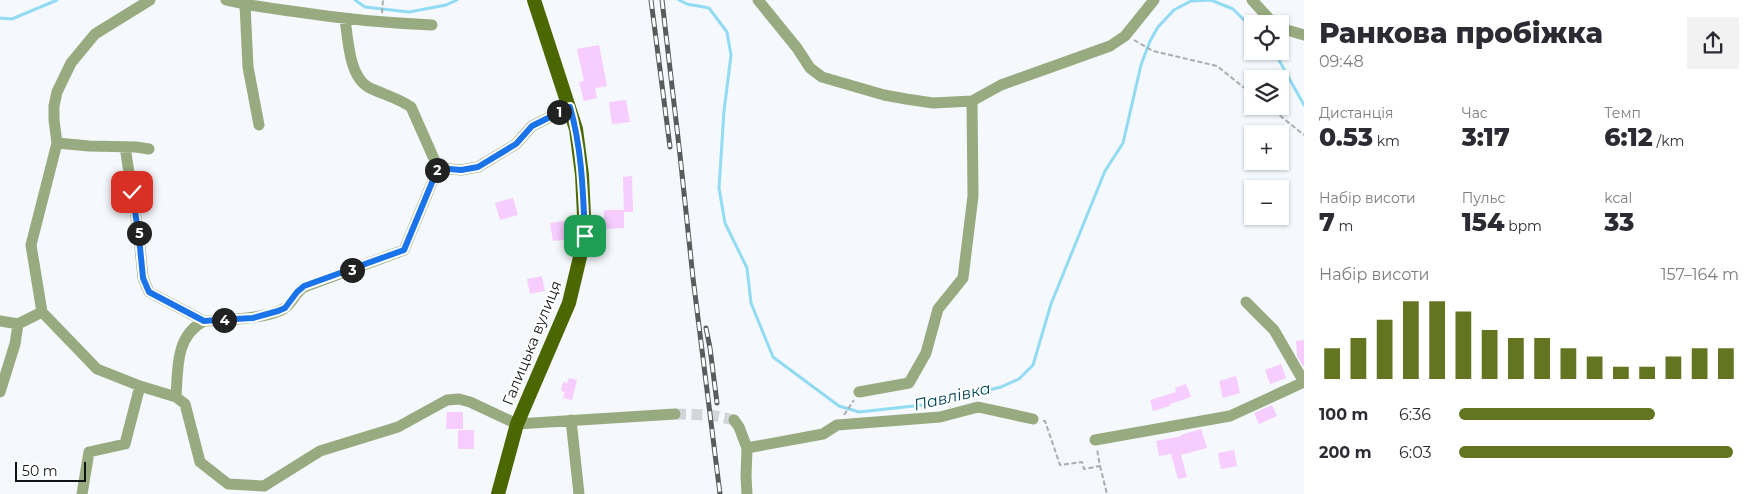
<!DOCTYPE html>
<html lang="uk">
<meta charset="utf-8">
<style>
body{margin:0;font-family:Montserrat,sans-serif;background:#f2f2f3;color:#2b2b33;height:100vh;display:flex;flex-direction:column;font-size:19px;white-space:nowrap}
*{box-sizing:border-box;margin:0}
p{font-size:16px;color:#7c7c81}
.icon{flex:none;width:28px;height:28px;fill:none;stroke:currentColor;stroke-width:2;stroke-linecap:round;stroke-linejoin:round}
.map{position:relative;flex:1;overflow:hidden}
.panel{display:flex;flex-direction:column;background:#fff;width:450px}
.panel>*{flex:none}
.controls{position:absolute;left:1244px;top:15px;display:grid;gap:10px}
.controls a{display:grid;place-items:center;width:45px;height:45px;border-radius:0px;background:#fff;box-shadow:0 1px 4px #0004;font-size:25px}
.scale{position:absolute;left:15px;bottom:12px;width:71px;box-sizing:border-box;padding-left:5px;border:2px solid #111213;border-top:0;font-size:14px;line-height:18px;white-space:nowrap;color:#111213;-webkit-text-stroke:4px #fff;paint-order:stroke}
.pin{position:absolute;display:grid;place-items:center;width:42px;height:42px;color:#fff;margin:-21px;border-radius:10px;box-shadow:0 2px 8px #0006}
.km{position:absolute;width:25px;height:25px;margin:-12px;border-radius:50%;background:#222;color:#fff;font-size:14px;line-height:25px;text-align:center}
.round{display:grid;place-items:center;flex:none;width:52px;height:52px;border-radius:0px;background:#f2f2f3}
.summary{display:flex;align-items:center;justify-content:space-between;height:85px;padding:0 15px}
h1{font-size:28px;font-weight:800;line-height:38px}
.stats{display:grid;grid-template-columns:repeat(3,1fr);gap:8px;height:85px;padding:5px 15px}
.stats div{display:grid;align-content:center}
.stats b{font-size:25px;font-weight:800}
.stats small{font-size:14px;font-weight:400}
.stats p{font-size:14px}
.chart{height:140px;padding:10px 15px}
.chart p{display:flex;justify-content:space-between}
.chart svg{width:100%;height:90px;margin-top:5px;stroke:#647522;stroke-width:6}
ul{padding:0 15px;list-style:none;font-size:16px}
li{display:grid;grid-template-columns:80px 60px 1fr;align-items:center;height:38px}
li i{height:12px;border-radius:6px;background:#647522}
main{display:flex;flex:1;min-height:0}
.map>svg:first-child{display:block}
</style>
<main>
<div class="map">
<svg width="1304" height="494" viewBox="0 0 1304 494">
<rect width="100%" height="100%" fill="#f5f8fc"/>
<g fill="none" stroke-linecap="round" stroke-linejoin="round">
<path stroke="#91dbf3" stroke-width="3" d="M355,0L365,7L409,12L446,5L457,0
M679,0L687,4L709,8L727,32L731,55L724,111L719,188L725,223L747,268L751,303L773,357L839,406L859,412L932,404L1001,387L1019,379L1033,365L1051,304L1105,171L1123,143L1141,65L1150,41L1158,27L1174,10L1191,1L1211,0L1233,9L1252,28
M0,18L12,19L57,0
M1274,51L1304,105"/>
</g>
<path fill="#f7ccfe" d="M599,45L607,86L595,88L597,98L584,101L579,82L584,81L577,49Z
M626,100L630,122L612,124L609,102Z
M632,176L633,212H624L623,177Z
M513,198L518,215L500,220L495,203Z
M604,210H624V228L604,229Z
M566,221L569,239L553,241L550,223Z
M542,276L545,291L530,294L527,279Z
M1304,340V366H1303L1297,356L1296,341Z
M1281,364L1286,378L1270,384L1265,370Z
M1236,376L1240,393L1223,398L1219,381Z
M569,378L577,380L572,400L563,398L565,392L561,391L563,382L567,383Z
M1186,384L1191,397L1170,404V406L1153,411L1150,400L1176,392L1175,388Z
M1272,405L1277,416L1259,424L1254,413Z
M447,412H463V429H446Z
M1201,429L1207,448L1181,455L1187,477L1178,479L1171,454L1159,456L1156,441L1182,436L1181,435Z
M458,430H474V449H458Z
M1234,450L1237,466L1221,469L1218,453Z"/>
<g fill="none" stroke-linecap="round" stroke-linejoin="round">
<path stroke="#d3d6d9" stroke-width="11" stroke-dasharray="11 5.5" stroke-linecap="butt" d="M675,414L711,415L734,420"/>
<path stroke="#aaadb0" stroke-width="2" stroke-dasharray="5 2.5" stroke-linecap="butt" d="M382,13L383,0
M1134,40L1153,51L1217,66L1252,94
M1268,106L1304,135
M844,415L854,400
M1043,421H1045L1060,465L1082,462L1084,469L1100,466L1097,449
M1100,466L1107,494"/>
<path stroke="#98aa7f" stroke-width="11" d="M150,0L95,34L71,63L57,92L54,106V120L57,143L31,245L42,312L97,369L140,386L176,397L185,404L200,462L228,484L264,486L320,451L398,427L447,400L459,399L470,402L517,424L675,414
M226,0C250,6 274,9 298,12C343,19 387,23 432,25
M758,0L797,48L810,68L822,77L884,95L906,99L933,103L972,101L1001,85L1110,46L1125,36L1154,0
M1252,0L1274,24
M245,5L248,67L259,125
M345,19C348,39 349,76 368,87C382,94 398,98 411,107L438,168L461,170L478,167L516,144L532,126L570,107
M1280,28L1304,35
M57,143L89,146L136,147L149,149
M125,147L139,237L143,278L149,292L204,321
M1246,302L1274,330L1304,382
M0,321L18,324L42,312
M0,392L15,344L18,324
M859,392L909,383L926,353L938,309L963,278L973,196L972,101
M176,397C178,369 175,336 204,321C222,320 272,319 286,307C293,301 296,292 304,287L404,250L438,168
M571,420L579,494
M734,420L739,427L747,448
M1095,440L1230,416L1304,382
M82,494L89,452L125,444L140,386
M747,494L746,477L747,448L823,434L837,425L940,417L978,407L1033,419"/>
<path stroke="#4b6702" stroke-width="14" d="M498,494L517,424L569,303L585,236L582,175L576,129L534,0"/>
<defs>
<path id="rail" d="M651,0L670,147
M662,0L680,155L693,278L720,494
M706,328L710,348L717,403"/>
</defs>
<use href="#rail" stroke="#595b5d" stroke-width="5"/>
<use href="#rail" stroke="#fff" stroke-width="3" stroke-dasharray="9" stroke-linecap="butt"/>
</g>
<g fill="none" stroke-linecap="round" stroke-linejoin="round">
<defs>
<path id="route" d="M132,192L139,237L143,278L149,292L204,321L218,320L253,318L278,311L285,308L297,292L304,286L404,250L438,168L461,170L478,167L516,144L532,126L570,107C582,149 583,193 585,236"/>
</defs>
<use href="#route" stroke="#fff" stroke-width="10"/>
<use href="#route" stroke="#1a73e8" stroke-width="6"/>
</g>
<g text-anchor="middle" stroke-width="4" stroke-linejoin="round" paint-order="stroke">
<g font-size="15" fill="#111213" stroke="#fff">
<text transform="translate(532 343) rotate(-68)" y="5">Галицька вулиця</text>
</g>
<g font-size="16" font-style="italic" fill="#045" stroke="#fff">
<text transform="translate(952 396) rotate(-13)" y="6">Павлівка</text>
</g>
</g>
</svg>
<div class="controls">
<a><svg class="icon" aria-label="locate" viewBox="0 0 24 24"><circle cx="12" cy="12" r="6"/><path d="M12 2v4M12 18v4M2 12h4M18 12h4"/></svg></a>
<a><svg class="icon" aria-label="layers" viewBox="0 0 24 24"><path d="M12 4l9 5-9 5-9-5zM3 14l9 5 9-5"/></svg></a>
<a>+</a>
<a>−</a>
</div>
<div class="scale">50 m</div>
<div class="pin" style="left:585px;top:236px;background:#1e9e55"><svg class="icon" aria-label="arrive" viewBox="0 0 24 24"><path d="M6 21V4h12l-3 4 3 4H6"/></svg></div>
<div class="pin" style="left:132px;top:192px;background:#d93025"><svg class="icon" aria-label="check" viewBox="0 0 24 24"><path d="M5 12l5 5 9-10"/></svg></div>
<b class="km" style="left:559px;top:112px">1</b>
<b class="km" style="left:437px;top:170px">2</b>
<b class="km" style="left:352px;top:270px">3</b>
<b class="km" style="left:224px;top:320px">4</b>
<b class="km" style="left:139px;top:233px">5</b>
</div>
<section class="panel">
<div class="summary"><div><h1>Ранкова пробіжка</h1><p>09:48</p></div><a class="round"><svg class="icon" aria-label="share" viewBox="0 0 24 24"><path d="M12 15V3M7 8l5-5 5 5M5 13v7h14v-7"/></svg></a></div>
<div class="stats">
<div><p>Дистанція</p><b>0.53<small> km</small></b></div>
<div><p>Час</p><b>3:17</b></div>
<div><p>Темп</p><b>6:12<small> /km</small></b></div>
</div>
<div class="stats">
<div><p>Набір висоти</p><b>7<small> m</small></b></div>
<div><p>Пульс</p><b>154<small> bpm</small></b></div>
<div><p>kcal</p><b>33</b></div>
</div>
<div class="chart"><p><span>Набір висоти</span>157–164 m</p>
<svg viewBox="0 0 160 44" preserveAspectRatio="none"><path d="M5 44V29M15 44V24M25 44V15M35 44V6M45 44V6M55 44V11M65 44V20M75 44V24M85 44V24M95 44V29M105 44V33M115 44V38M125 44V38M135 44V33M145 44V29M155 44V29"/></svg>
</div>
<ul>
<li><b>100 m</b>6:36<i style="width:70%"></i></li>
<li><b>200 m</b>6:03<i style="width:98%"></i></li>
</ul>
</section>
</main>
